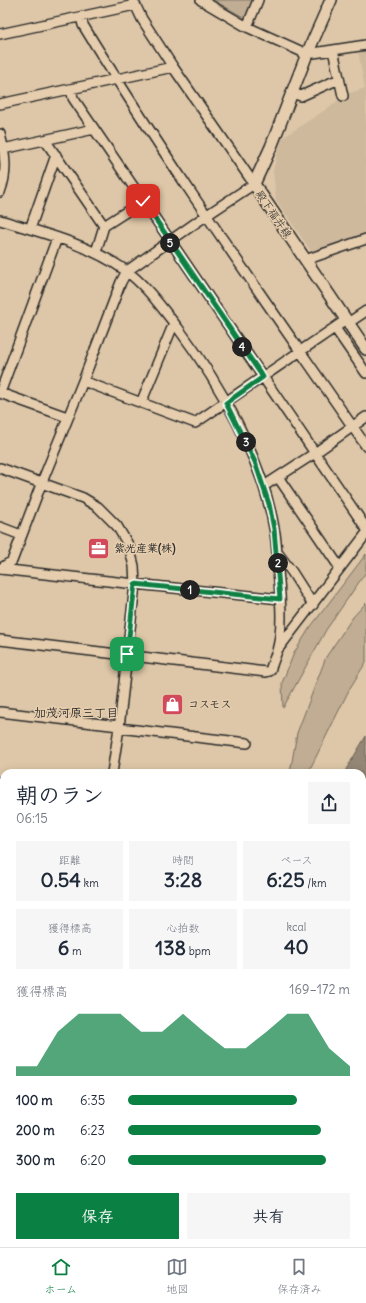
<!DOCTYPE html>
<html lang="ja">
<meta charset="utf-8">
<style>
body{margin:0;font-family:Delius,"Klee One",sans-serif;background:#f6f6f7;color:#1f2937;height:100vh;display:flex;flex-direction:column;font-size:15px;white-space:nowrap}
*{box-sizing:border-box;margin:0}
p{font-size:13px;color:#747a83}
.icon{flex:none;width:22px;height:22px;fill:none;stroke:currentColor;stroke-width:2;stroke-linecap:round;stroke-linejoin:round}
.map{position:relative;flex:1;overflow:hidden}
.drawer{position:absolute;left:0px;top:769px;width:366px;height:478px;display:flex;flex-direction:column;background:#fff;border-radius:12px 12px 0 0;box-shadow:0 2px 10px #0003}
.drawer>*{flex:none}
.pin{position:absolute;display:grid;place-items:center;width:34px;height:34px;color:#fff;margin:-17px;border-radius:8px;box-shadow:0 2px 6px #0006}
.km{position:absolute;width:20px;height:20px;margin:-10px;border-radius:50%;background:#222;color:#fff;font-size:11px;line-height:20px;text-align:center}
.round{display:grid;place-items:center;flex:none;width:42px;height:42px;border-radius:0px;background:#f6f6f7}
.head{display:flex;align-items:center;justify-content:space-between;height:68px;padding:0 16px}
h1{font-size:22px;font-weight:700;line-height:30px}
.figures{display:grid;grid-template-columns:repeat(3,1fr);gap:6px;height:68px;padding:4px 16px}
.figures div{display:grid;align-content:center;border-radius:0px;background:#f6f6f7;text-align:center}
.figures b{font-size:20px;font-weight:700}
.figures small{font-size:11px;font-weight:400}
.figures p{font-size:11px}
.chart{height:112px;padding:8px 16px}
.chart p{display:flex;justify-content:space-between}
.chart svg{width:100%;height:72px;margin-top:4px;fill:#0b8043;opacity:.7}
.primary-button{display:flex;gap:8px;margin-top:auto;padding:8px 16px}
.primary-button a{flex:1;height:46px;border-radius:0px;background:#0b8043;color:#fff;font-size:16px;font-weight:700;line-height:46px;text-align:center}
.primary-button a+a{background:#f6f6f7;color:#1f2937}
ul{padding:0 16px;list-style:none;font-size:13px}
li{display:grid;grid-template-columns:64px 48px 1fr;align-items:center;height:30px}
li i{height:10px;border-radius:5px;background:#0b8043}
.dock{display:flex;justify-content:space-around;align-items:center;height:56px;border-top:1px solid #e0e1e3;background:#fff;font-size:11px;color:#747a83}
.dock a{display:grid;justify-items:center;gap:2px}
.dock .active{color:#0b8043}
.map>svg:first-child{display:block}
</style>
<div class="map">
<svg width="366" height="1247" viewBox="0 0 366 1247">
<rect width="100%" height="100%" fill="#dec7a8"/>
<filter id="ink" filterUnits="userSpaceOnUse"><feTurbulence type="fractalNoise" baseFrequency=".025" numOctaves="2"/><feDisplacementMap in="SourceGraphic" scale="8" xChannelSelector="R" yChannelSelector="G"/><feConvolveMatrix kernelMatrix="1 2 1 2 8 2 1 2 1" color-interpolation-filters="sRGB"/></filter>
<g filter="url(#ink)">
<path fill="#ceb99d" d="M366,50V235L316,252L311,251L276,200L273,171L281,139L328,108L347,94L365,88L358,51Z"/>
<path fill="#c0ad93" stroke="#766c5f" d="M213,0H253L245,18Z
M366,554V572L326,630L283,708L282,683L294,653L309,629Z
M366,603V662L350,688L308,773H290L297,733L326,657L353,617Z"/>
<path fill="#948775" stroke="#6a6257" d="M366,736V884L362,893V773H344Z
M250,1243H317V1247H250Z"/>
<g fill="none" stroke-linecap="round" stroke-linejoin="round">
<defs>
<path id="minor" d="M201,0L247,27L307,54L366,45
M81,17L83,25C171,169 270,307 366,446
M247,27L258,0
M0,34L135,5
M333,50L343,96
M71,89L73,98L366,528
M292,93L301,96L339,79
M0,104L173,67
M0,134C5,154 8,172 0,192
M45,140L104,226
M3,149L94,129
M0,220C43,233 88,244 125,270C146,285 162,308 178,328C220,384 262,458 274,528C277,541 277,556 278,570C280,595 284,626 277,651C275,657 272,664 270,671L266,672L0,640
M30,229L56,155
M96,252L104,226L143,201
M305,260L366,239
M348,323L366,311
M335,328L366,373
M83,381L195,423L346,320
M0,393L57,238
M0,393L67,417
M141,403L174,323
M0,468L83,498L98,507L117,526L129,546L134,566L135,584L119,728L112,773
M278,477L340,568
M264,486L315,453L366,417
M0,527L21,535
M277,552L292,572L313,605
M0,569L12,561L42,482L83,381L121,282L127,271L207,215L254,184L173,67L142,19L133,0
M0,569L135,584L280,599
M278,649L366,534
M0,712L119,726
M119,728L247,743
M0,782L4,783
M0,851L4,852
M0,1039L4,1040
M0,1188L4,1189
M42,1243L44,1247
M96,1243V1247
M161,1243V1247"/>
<path id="major" d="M331,0L307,54L271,147L254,184L366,349"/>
</defs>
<use href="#minor" stroke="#2b2b2b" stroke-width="12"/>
<use href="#major" stroke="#2b2b2b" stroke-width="14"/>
<use href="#minor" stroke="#e5cdad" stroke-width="9"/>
<use href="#major" stroke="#e5cdad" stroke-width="11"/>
</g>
</g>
<g fill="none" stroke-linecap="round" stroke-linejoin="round" filter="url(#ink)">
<defs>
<path id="route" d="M127,654L135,584L280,599L274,529L269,504L255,462L226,403L263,377L143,201"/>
</defs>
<use href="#route" stroke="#fff" stroke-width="8"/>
<use href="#route" stroke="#0b8043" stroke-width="5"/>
</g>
<defs>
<symbol id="office-square" viewBox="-11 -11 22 22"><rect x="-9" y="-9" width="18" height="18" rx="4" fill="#d1495b" stroke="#e5cdad"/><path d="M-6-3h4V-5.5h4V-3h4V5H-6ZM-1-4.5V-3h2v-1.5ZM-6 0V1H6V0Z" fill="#fff"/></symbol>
<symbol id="shop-square" viewBox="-11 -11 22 22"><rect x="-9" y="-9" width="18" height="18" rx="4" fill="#d1495b" stroke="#e5cdad"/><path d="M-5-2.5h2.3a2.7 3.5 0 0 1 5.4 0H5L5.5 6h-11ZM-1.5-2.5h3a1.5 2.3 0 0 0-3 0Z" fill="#fff"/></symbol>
</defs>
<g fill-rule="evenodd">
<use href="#office-square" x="86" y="536" width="25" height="25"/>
<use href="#shop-square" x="160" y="692" width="25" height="25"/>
</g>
<g text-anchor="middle" stroke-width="3" stroke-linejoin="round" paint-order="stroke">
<g font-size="11" fill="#2b2b2b" stroke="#e5cdad">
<text transform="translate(274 214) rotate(56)" y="4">殿下福井線</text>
</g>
<g font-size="11" font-weight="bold" fill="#2b2b2b" stroke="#e5cdad" text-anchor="start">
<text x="114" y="552">紫光産業(株)</text>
<text x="188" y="708">コスモス</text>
</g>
<g font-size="12" font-weight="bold" fill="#2b2b2b" stroke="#e5cdad">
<text x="76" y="717">加茂河原三丁目</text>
</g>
</g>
</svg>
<div class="pin" style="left:127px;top:654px;background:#1e9e55"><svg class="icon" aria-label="arrive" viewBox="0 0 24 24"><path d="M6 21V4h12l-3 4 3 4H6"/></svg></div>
<div class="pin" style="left:143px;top:201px;background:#d93025"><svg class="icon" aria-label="check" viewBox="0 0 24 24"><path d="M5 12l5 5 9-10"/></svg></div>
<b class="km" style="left:190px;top:590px">1</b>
<b class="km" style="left:278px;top:563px">2</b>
<b class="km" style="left:246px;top:442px">3</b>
<b class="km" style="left:242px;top:347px">4</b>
<b class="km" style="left:170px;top:243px">5</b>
<section class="drawer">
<div class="head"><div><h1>朝のラン</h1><p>06:15</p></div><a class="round"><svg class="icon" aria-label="share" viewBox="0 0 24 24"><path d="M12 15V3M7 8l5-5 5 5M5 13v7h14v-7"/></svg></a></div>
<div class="figures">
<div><p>距離</p><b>0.54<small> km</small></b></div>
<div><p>時間</p><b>3:28</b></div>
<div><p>ペース</p><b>6:25<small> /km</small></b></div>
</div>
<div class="figures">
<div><p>獲得標高</p><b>6<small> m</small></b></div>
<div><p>心拍数</p><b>138<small> bpm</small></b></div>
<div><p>kcal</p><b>40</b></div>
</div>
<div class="chart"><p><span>獲得標高</span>169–172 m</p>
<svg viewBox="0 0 160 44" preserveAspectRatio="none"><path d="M0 44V38L10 38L20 17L30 6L40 6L50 6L60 17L70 17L80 6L90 17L100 27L110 27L120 17L130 6L140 6L150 27L160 38V44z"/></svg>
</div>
<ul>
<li><b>100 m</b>6:35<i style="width:76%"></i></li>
<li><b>200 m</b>6:23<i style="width:87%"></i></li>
<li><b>300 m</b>6:20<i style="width:89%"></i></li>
</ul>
<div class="primary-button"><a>保存</a><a>共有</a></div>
</section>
</div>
<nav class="dock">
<a class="active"><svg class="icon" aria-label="home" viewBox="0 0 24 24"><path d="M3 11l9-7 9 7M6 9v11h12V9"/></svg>ホーム</a>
<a><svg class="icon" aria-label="map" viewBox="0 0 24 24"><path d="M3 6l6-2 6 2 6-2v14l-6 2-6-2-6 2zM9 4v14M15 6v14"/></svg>地図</a>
<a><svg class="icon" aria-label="saved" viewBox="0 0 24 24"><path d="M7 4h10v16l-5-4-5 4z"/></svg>保存済み</a>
</nav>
